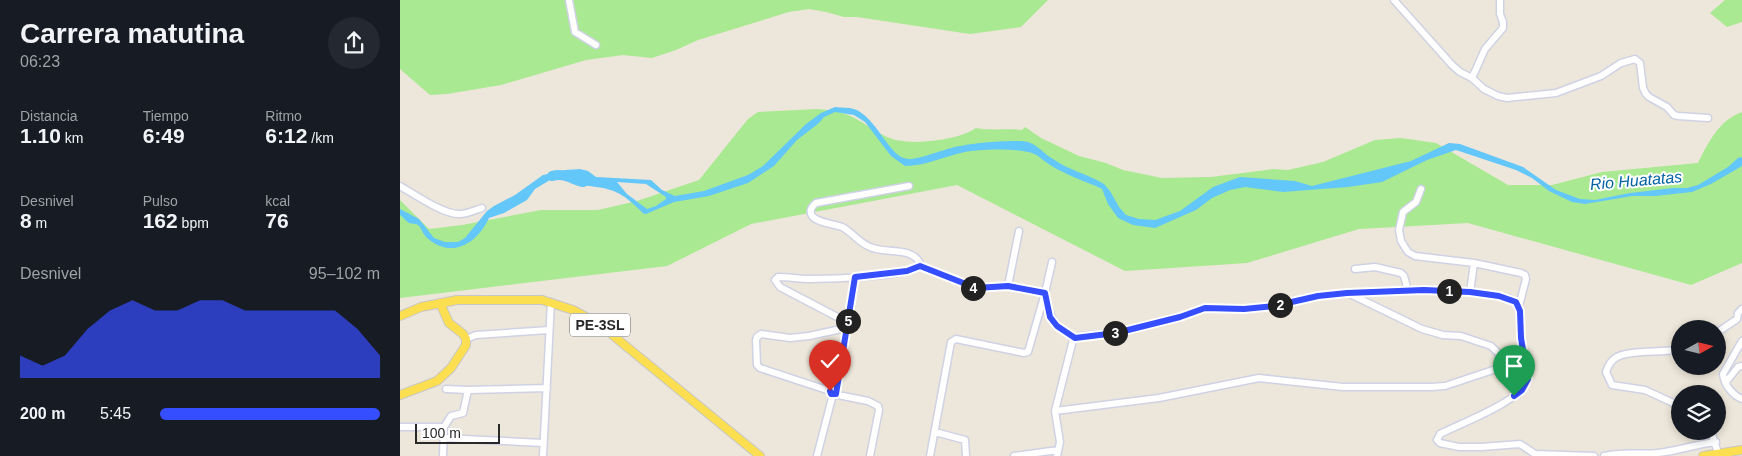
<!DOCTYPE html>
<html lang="es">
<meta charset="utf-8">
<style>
body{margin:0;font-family:Helvetica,sans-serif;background:#242831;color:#f1f3f6;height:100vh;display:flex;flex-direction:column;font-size:19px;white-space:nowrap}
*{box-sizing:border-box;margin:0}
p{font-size:16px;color:#9ea1a6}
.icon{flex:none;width:28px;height:28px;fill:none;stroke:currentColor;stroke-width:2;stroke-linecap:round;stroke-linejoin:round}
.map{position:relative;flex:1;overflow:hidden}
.details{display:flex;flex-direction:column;background:#171b24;width:400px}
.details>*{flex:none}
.needle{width:32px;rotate:82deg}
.controls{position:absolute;left:1271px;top:320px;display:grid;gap:10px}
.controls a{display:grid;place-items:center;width:55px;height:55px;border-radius:50%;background:#171b24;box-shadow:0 2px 8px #0003;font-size:25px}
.scale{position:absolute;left:15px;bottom:12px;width:85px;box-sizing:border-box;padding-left:5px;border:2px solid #292929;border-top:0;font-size:14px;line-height:18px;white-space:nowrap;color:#292929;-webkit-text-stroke:4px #fff;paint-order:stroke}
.pin{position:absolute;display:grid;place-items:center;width:42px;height:42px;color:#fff;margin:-51px -21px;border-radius:50% 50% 50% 0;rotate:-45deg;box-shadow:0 0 5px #0007}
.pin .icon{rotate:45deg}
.km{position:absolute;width:25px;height:25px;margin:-12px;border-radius:50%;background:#222;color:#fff;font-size:14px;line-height:25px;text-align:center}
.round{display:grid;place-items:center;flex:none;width:52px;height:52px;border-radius:26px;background:#242831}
.head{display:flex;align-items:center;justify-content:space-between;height:85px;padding:0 20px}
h1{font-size:28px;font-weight:800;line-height:38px}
.stats{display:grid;grid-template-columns:repeat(3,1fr);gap:8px;height:85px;padding:5px 20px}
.stats div{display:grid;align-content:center}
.stats b{font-size:21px;font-weight:800}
.stats small{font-size:14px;font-weight:400}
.stats p{font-size:14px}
.chart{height:140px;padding:10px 20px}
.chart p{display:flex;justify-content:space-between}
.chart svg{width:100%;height:90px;margin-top:5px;fill:#354eff;opacity:.7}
ul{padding:0 20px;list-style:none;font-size:16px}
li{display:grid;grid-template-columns:80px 60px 1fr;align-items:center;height:38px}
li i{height:12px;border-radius:6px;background:#354eff}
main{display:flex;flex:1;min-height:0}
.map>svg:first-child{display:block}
</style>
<main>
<section class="details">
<div class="head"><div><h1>Carrera matutina</h1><p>06:23</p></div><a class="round"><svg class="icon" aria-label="share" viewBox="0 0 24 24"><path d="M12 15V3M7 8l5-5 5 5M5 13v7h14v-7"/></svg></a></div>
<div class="stats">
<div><p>Distancia</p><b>1.10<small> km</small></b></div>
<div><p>Tiempo</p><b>6:49</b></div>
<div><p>Ritmo</p><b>6:12<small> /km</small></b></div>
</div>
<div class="stats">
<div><p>Desnivel</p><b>8<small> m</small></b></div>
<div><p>Pulso</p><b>162<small> bpm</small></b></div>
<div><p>kcal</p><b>76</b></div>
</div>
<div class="chart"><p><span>Desnivel</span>95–102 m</p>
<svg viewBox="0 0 160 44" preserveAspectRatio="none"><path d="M0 44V33L10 38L20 33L30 20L40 11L50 6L60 11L70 11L80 6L90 6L100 11L110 11L120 11L130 11L140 11L150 20L160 33V44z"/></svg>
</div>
<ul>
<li><b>200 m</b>5:45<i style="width:100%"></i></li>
</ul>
</section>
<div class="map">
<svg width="1342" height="456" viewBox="0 0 1342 456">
<rect width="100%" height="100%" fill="#ede6da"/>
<path fill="#a9e991" d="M0,0H648L621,27L570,34L457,17H444L426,12L409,9L389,12L298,40L276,50L252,58L223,55L186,60L101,85L47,94L30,95L0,69Z
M1325,0H1342V22L1327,27L1310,13Z
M417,109C432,110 445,112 458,120C471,127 482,137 496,140C510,143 525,142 539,140C551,138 566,135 576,128C591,131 607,128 622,130L625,127L641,138L679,156L706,163L723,170L762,178L811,177L873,169L888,170L923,162L975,140L1001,138L1036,143L1108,185H1152L1202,172L1298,163C1308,143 1319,120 1342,112V263L1291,285L1068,223L959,229L847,263L725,271L557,185L351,224L267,266L0,298V200L29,229L62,225L141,210H198L237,201L299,180L348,119L358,112Z"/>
<path fill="#63c7f9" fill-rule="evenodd" d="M435,107C441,108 448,107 454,109C477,117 489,158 508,159C519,160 546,148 560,146C572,143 616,139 628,142C638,145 644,154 653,159C668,170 688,174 704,184L710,191L719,207L726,215L739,219L755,220L780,211L813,187L840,177L895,181L912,186L1011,161L1049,143L1060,144L1123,167L1156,190L1180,199L1195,200L1230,193L1273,188H1287L1298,185L1328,167L1338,158L1342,157V166L1311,184L1292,192L1255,196H1232L1185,204L1172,202L1149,191L1132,178L1116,170L1056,150L1027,160L982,182L948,187L883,192L845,187L830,190L812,198L796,210L755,228L733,225L718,218L708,204L702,189C690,183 676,179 663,172C654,168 645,162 638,156C627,147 578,149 565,152C545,156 525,166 505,166L491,156L465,122L454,115L435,112L424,117L419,123L397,140L374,166L348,183L309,196L274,202L246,214H244C227,198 220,190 196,187C188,185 179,186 172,183L171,176L170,175L150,180L135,189L127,200L104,213L89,218C77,244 51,260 26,237C23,234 22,230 20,227C17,223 13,224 9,223C6,221 3,217 0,215V209L19,219L34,238L45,242H58L65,238L87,211L94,206L115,195L143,175L166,170L180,169L188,171L196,177L251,180L262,190L275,196L304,191L348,175L363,166L406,124L421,113ZM217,182L246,184L266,197V199L256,206L247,209L227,194Z"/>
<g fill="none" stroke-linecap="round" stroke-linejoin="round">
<path stroke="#63c7f9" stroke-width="10" d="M152,176C164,172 173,180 183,182"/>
<defs>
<path id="minor" d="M169,0L175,32L196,45
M994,0L1052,65L1060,72L1072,78L1084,89L1098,96L1107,98L1156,93L1201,76L1221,63L1235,59L1240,63L1243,88L1246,94L1249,97L1267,107L1274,115L1278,116L1308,118
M1072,78L1085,49L1103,28V22L1100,14V0
M0,186C14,194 44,215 60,214C67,214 75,210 82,208
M1021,189L1016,202L1003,212L999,230L1001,241L1008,252L1015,256L1074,263L1121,273L1125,275L1126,279L1119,306
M520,266L575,288L608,286L645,293C651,319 651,324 675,338
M955,269L975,267L1001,273L1004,276L1008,291
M608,286L619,231
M1070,292L1074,263
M1318,332L1337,319L1338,313L1342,309
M66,339L76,335L149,330
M1342,341L1323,374C1324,384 1332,395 1342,399
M1280,349C1263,353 1229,350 1217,357C1211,360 1208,366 1206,372L1212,385L1245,390L1280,406
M1326,382L1338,367L1342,366
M68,390L147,388
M433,394L468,401L478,406L479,410L470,456
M436,395L455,277
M655,411L673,340L680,336L716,333L780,317L805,308L844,309L874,306L918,296L947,293L1024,290L1070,292L1108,298L1116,302L1119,306L1121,339L1128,379C1121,402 1061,423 1040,434L1037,440L1040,443L1059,447H1081L1120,444L1135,454L1194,456
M0,427H44
M1311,431L1318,453
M535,432L565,440L566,456
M43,438L143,443
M43,456L44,427L51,416L63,413L68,390L46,389
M143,456L151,302
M417,456L432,398L430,391L360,368L357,365L356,340L357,337L361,334L390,338L409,336L441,329L444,322L441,319L380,287L375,280L378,277C389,277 399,279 409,279C430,279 506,277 520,266V263C511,246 484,254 470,247C459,243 452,232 442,227C434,224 418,223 412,216C409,211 411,207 416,203L509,186
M530,456L551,342L556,339L624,353L628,352L645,293L652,262
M614,456L658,450
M657,456L660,442L655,411L759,398L859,378L943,387H1031L1045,386L1099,368L1101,364L1099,354L1091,346L1061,336L1043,335L1022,329L948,293
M1204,456C1223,451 1239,455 1258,453C1278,451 1296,444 1316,442"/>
<path id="major" d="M0,316L21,307L57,300H142L173,310L199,324L360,456
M0,395L37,381L51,368L66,345V339L63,334L49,323L40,303
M1303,456L1342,450"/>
</defs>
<use href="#minor" stroke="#cfd2e4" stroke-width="9"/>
<use href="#major" stroke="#c7c7c7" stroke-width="10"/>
<use href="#minor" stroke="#fff" stroke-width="6"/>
<use href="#major" stroke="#fcdf50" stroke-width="8"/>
</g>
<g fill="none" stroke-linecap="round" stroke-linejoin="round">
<defs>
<path id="route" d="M430,391L431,394H436L455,277L507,271L520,266L576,288L608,286L645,293L650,317L657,326L675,338L716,333L780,317L805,308L844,309L874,306L918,296L947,293L1024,290L1070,292L1099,296L1116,302L1120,311L1121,338L1128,379L1122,390L1114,396"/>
</defs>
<use href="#route" stroke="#fff" stroke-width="10"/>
<use href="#route" stroke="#354eff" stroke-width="6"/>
</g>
<g text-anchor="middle" stroke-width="4" stroke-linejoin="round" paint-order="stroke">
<rect fill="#fff" stroke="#696969" stroke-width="1" x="170" y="313.5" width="60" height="23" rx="4"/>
<g font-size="14" font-weight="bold" fill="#292929">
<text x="200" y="330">PE-3SL</text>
</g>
<g font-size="16" font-style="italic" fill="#0262a5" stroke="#fff">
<text transform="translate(1236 180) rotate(-5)" y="6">Rio Huatatas</text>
</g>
</g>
</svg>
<div class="controls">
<a><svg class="needle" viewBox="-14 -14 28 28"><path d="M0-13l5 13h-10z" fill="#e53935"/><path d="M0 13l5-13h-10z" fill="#9ea1a6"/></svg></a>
<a><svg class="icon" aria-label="layers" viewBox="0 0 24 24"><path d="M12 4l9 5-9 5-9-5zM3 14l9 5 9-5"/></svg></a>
</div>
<div class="scale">100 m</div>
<div class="pin" style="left:1114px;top:396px;background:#1e9e55"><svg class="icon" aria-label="arrive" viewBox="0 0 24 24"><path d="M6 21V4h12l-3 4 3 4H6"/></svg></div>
<div class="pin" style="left:430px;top:391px;background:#d93025"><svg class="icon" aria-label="check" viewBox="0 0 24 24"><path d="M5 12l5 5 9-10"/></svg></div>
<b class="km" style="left:1049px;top:291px">1</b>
<b class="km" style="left:880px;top:305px">2</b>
<b class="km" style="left:715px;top:333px">3</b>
<b class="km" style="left:573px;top:288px">4</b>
<b class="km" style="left:448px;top:321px">5</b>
</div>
</main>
